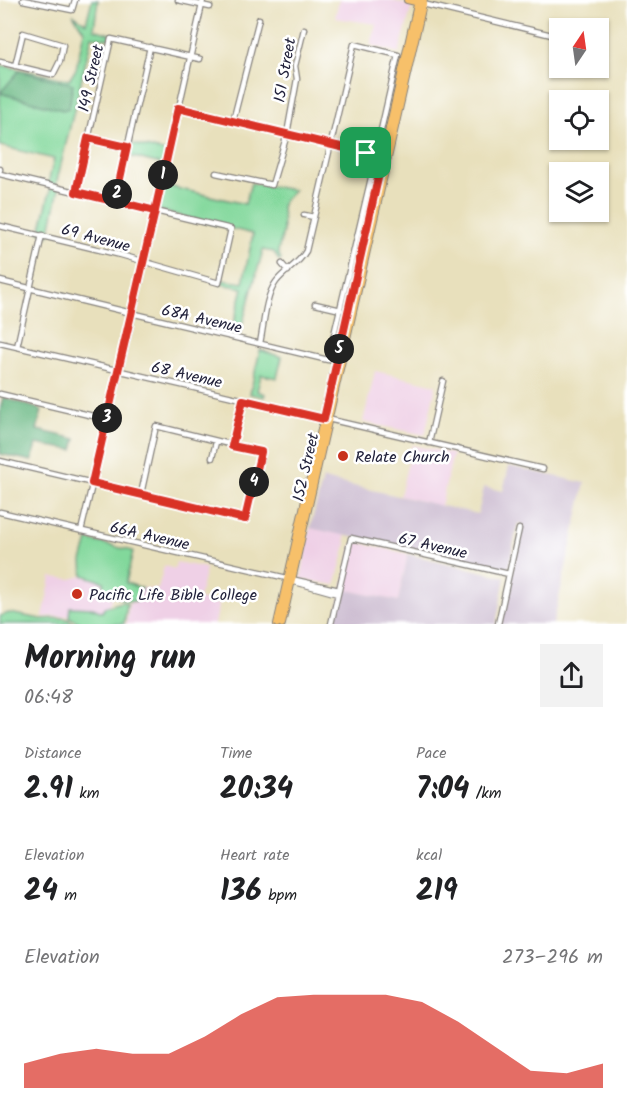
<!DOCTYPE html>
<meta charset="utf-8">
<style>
body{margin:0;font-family:Kalam,sans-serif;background:#f2f2f2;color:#202124;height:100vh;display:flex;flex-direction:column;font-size:22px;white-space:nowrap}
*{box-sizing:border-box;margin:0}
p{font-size:20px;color:#757577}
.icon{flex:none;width:33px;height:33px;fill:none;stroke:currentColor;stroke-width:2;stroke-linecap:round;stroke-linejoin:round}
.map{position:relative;height:624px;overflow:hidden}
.side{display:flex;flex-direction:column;background:#fff;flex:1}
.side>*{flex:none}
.needle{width:39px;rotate:13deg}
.controls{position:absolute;left:549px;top:18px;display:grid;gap:12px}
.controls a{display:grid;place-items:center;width:60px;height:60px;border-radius:0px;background:#fff;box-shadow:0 2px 4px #0004;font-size:30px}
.pin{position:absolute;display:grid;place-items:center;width:51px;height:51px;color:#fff;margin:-26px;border-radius:12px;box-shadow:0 3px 9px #0006}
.km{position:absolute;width:30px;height:30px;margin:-15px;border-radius:50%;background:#222;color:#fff;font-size:16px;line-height:30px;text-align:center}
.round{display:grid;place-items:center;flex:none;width:63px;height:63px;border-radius:0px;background:#f2f2f2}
.overview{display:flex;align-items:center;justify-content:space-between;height:102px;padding:0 24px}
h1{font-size:33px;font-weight:800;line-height:45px}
.figures{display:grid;grid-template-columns:repeat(3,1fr);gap:9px;height:102px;padding:6px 24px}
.figures div{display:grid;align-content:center}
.figures b{font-size:30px;font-weight:800}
.figures small{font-size:16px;font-weight:400}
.figures p{font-size:16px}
.chart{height:168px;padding:12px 24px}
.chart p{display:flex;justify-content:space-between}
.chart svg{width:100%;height:108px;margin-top:6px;fill:#d93025;opacity:.7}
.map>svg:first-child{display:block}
</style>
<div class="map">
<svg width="627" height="624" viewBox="0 0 627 624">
<rect width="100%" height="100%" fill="#fff"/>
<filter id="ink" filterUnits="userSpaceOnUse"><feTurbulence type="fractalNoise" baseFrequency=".0167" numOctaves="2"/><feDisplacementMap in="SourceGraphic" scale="12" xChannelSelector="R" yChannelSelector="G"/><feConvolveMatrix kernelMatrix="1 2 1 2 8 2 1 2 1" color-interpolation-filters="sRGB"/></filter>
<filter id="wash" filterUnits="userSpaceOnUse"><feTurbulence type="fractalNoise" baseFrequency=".008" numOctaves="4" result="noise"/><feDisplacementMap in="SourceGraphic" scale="24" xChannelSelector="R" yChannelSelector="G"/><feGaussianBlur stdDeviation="1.35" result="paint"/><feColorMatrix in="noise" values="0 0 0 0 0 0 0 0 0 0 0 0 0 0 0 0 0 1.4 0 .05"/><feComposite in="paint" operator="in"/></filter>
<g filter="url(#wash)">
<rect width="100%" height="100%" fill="#e8e0bc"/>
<path fill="#efd0e6" d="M339,0H390L412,6L399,53L371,45L376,24L335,18Z
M375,371L436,385L425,435L363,422Z
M412,445L453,454L441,506L400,496Z
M310,528L345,535L346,545L335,585L301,579Z
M357,542L408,554L398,601L342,589L352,545Z
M176,562L206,568L199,599L219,604L215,624H126L129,603L137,602L142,588L158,589L164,566L175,569Z
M83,576L103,582L100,590L113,598L104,614L43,617L51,577L71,579Z"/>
<path fill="#cdbed2" d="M509,466L585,483L553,624H501L522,524L518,523L509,566L504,570L310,528L323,479L478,514L484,487L503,491Z
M408,554L505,577L496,624H334L342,589L398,601Z"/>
<path fill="#82d89b" stroke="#527d6b" stroke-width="1.5" d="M92,0H98L94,29L110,34L109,39L92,36L56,185L48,183L54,159L0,146V65L69,80L76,69L84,31L73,14L86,23Z
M129,143L167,152L164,165L126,155Z
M251,183L294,190L282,203L283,232L278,251L281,260L279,261L274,252L263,250L239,336L231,334L243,288L220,284L222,280L243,283L253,234L157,210L163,185L245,204Z
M51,187L59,189L49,235L40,232Z
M260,350L282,357L277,378L261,375L257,391L265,394L264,397L250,394Z
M88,540L133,551L126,583L142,588L137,601H127L102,590L104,582L83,575L82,561Z
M122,602L127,604L124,624H82L69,617L70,607L93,608L102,612L105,607Z
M9,613L41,619L65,618L75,624H0V616Z"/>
<path fill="#69b883" stroke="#466d5f" stroke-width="1.5" d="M19,71L73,84L69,108L63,110L0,93Z
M3,397L42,410L37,430L76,439L73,450L36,444L32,461L0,454V411Z"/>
</g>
<g filter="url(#ink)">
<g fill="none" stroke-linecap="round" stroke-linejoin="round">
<defs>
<path id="minor" d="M23,0L72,10L75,0
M178,0L210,7
M423,4L560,37
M0,62L50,74L53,75L60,61L63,45L23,33L15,66
M178,108L383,156
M233,121L259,19
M88,138L127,148
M0,169V170
M216,173L272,185L287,134L297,79L295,66L304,29
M0,174L231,229L219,283L121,255L0,226
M76,192L111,39L200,59
M115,202L150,47
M304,215L314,217
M282,264L288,271
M0,281C109,308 219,334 328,360L371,178L364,163L366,153L369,141L381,130L398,55L354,44L306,251C298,265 285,270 276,282C265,297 264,325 260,343
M315,304L341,310
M0,343L543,469
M17,347L42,235
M0,394L106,419
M429,443L443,381
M232,446L243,400
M212,458L216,442
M0,461L245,519L262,452L156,426L141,494
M0,512L339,590
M81,531L133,314L203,0
M295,582L338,594
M331,624L351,538L509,574
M498,624L519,529"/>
<path id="major" d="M407,0L420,3
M277,624L418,0
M282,624L424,0"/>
</defs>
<use href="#minor" stroke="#85817c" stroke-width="7"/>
<use href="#major" stroke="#85817c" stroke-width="8"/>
<use href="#minor" stroke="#fff" stroke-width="4.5"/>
<use href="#major" stroke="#f7c06b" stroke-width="6"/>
</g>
</g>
<g fill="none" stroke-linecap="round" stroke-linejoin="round" filter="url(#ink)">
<defs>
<path id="route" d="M366,153L178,108L155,211L76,192L88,138L127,147L115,201L155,211L92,483L245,519L261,452L232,446L243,400L324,419L383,156L366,153"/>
</defs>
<use href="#route" stroke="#fff" stroke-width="12"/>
<use href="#route" stroke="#d93025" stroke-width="8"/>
</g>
<g fill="#c8321e" stroke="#fff" stroke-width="2">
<circle cx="343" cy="456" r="6"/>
<circle cx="77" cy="594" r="6"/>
</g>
<g text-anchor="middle" stroke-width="5" stroke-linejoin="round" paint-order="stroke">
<g font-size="16" fill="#22223b" stroke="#fff">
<text transform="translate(284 70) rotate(-80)" y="6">151 Street</text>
<text transform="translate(90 78) rotate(-77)" y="6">149 Street</text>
<text transform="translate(96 237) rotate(15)" y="6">69 Avenue</text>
<text transform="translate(202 318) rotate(13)" y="6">68A Avenue</text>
<text transform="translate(187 374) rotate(13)" y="6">68 Avenue</text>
<text transform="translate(305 467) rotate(-77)" y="6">152 Street</text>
<text transform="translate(150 535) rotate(13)" y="6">66A Avenue</text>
<text transform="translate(433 545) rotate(13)" y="6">67 Avenue</text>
</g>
<g font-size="16" fill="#22223b" stroke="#fff" text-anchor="start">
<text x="355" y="462">Relate Church</text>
<text x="89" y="600">Pacific Life Bible College</text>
</g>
</g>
</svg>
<div class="controls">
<a><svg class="needle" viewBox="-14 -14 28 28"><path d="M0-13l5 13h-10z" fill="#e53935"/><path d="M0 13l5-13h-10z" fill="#757577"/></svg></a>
<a><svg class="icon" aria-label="locate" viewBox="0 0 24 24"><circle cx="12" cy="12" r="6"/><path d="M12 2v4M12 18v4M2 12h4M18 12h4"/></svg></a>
<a><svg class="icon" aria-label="layers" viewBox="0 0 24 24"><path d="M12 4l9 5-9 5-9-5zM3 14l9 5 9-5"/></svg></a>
</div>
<div class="pin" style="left:366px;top:153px;background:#1e9e55"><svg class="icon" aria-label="arrive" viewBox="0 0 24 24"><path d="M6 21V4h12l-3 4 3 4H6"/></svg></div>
<b class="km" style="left:163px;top:175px">1</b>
<b class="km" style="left:117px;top:194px">2</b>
<b class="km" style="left:107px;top:418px">3</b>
<b class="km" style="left:254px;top:482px">4</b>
<b class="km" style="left:339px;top:349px">5</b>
</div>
<section class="side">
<div class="overview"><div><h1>Morning run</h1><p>06:48</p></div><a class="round"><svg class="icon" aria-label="share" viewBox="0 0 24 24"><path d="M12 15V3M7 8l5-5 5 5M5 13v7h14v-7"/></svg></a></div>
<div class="figures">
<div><p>Distance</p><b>2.91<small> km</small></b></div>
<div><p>Time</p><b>20:34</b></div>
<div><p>Pace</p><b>7:04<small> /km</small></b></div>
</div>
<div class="figures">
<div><p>Elevation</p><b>24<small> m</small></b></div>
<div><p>Heart rate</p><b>136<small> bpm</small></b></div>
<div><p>kcal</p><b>219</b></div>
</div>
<div class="chart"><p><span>Elevation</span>273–296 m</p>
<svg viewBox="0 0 160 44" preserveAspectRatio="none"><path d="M0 44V34L10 30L20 28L30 30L40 30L50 23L60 14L70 7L80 6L90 6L100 6L110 9L120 17L130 27L140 37L150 38L160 34V44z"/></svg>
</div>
</section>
